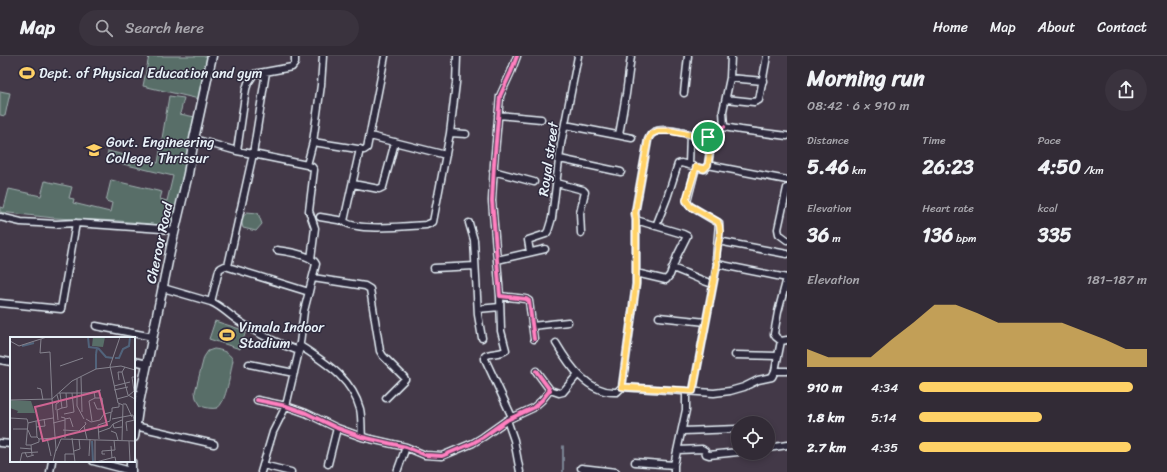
<!DOCTYPE html>
<meta charset="utf-8">
<style>
body{margin:0;font-family:Sriracha,sans-serif;background:#3a333e;color:#f1f3f6;height:100vh;display:flex;flex-direction:column;font-size:15px;white-space:nowrap}
*{box-sizing:border-box;margin:0}
p{font-size:13px;color:#a8a7ad}
.icon{flex:none;width:22px;height:22px;fill:none;stroke:currentColor;stroke-width:2;stroke-linecap:round;stroke-linejoin:round}
.map{position:relative;flex:1;overflow:hidden}
.side{display:flex;flex-direction:column;background:#322b36;width:380px}
.side>*{flex:none}
.buttons{position:absolute;left:731px;top:360px;display:grid;gap:8px}
.buttons a{display:grid;place-items:center;width:44px;height:44px;border-radius:50%;background:#322b36;box-shadow:0 2px 6px #0003,0 0 0 1px #4d4751;font-size:20px}
.pin{position:absolute;display:grid;place-items:center;width:34px;height:34px;color:#fff;margin:-17px;border:2px solid #fff;border-radius:50%;box-shadow:0 1px 4px #0007}
.round{display:grid;place-items:center;flex:none;width:42px;height:42px;border-radius:21px;background:#3a333e}
.overview{display:flex;align-items:center;justify-content:space-between;height:68px;padding:0 20px}
h1{font-size:22px;font-weight:800;line-height:30px}
.figures{display:grid;grid-template-columns:repeat(3,1fr);gap:6px;height:68px;padding:4px 20px}
.figures div{display:grid;align-content:center}
.figures b{font-size:20px;font-weight:800}
.figures small{font-size:11px;font-weight:400}
.figures p{font-size:11px}
.chart{height:112px;padding:8px 20px}
.chart p{display:flex;justify-content:space-between}
.chart svg{width:100%;height:72px;margin-top:4px;fill:#ffd166;opacity:.7}
ul{padding:0 20px;list-style:none;font-size:13px}
li{display:grid;grid-template-columns:64px 48px 1fr;align-items:center;height:30px}
li i{height:10px;border-radius:5px;background:#ffd166}
header{display:flex;align-items:center;gap:24px;box-sizing:border-box;height:56px;padding:0 20px;background:#322b36;border-bottom:1px solid #4d4751}
header strong{font-size:19px}
nav{display:flex;gap:22px;margin-inline-start:auto;font-size:14px}
.search{width:280px;height:36px;background:#3a333e;display:flex;align-items:center;gap:10px;box-sizing:border-box;padding:0 14px;border-radius:22px;color:#a8a7ad;font-size:15px}
main{display:flex;flex:1;min-height:0}
.map>svg:first-child{display:block}
</style>
<header>
<strong>Map</strong>
<div class="search"><svg class="icon" aria-label="search" viewBox="0 0 24 24"><circle cx="10" cy="10" r="6"/><path d="M15 15l6 6"/></svg>Search here</div>
<nav><a>Home</a><a>Map</a><a>About</a><a>Contact</a></nav>
</header>
<main>
<div class="map">
<svg width="787" height="416" viewBox="0 0 787 416">
<rect width="100%" height="100%" fill="#433948"/>
<filter id="ink" filterUnits="userSpaceOnUse"><feTurbulence type="fractalNoise" baseFrequency=".025" numOctaves="2"/><feDisplacementMap in="SourceGraphic" scale="8" xChannelSelector="R" yChannelSelector="G"/><feConvolveMatrix kernelMatrix="1 2 1 2 8 2 1 2 1" color-interpolation-filters="sRGB"/></filter>
<g filter="url(#ink)">
<path fill="#586e68" stroke="#a0b0b0" d="M149,0H208L199,43L143,30Z
M0,35L10,37L5,60L0,59Z
M169,40L184,42L180,58L195,61L172,170L119,165L54,162L0,156V151L4,152L9,133L41,140L45,125L72,131L69,142L74,143L73,147L110,156L112,147L106,145L111,124L162,136L160,143L167,145L173,120L106,104L108,95L158,107Z
M247,156L258,157L262,168L256,175L243,172L241,163Z
M215,265L246,275L240,293L209,283Z
M214,293C222,294 229,296 233,304C231,314 226,348 217,352C212,353 206,352 201,350L196,342L195,336L204,301L208,295Z"/>
<g fill="none" stroke-linecap="round" stroke-linejoin="round">
<path stroke="#8d9cad" stroke-width="1.5" d="M563,416V390"/>
<defs>
<path id="street" d="M323,0L321,29L313,86L364,94L367,92L385,0
M517,0L511,16L500,40L494,108L492,145L500,240L526,243L529,245L534,283
M731,0L730,22L723,55L724,71L741,74L787,80
M730,22L763,25
M684,37L688,0
M726,43L754,46L759,44L767,0
M498,59L541,63
M565,69L632,82
M450,77L466,78
M619,79L626,38L631,0
M370,80L446,99
M194,83L237,95L253,98L266,16
M237,95L246,33L248,27L254,18L292,11L295,7V0
M560,103L621,116
M307,109L312,111L314,114L309,155L315,172L311,203
M689,109L690,78
M708,109L787,124
M696,111L687,146L690,150L719,167L716,203L717,208L787,222
M493,115L534,126
M557,127L583,134L585,136L580,157L581,177
M353,128L379,133L383,131L395,86
M787,132L778,173L779,178L787,184
M0,161L21,166L56,168L76,167L162,173L174,175
M320,161L344,165C354,176 410,170 426,169L433,166L450,77L456,27L457,0
M636,164L683,178L687,180L677,200L670,219L666,224L636,217
M344,165L360,93
M469,167L474,184L478,259L482,282
M656,170L667,142L678,108L681,107L704,113L708,109L710,95L708,81
M718,185L787,198
M530,196L528,184L546,178L548,175L552,162L561,88L578,0
M497,204L545,193
M228,210L253,98L307,109L313,86
M434,212L475,210
M672,212C687,217 699,224 713,228
M313,222L365,230L370,233L380,295L383,300L404,321L405,323L386,342
M787,222L778,256L774,278L776,281L781,285L787,284
M163,232L211,246L219,214L221,212L225,210L309,236
M500,240L501,275L506,294C500,299 491,296 485,300V303L512,361
M211,246C221,250 228,258 237,264C256,277 277,287 299,295
M0,247L61,253L76,167
M478,253L500,251
M659,261L706,266
M96,270L153,281
M532,270L568,266
M556,287C569,309 588,338 617,336L622,331L714,337L730,335L744,331L758,324L772,321L775,315L781,285
M299,289C325,307 351,321 360,353C362,361 361,372 362,381
M735,299L778,300
M0,304L11,306
M134,305L147,308
M249,308L294,317
M775,315H787
M622,331L636,228V164L635,157L648,84C649,81 651,78 654,76C668,70 691,80 706,81L724,71
M550,334L559,337L563,336L578,318
M693,335L717,208
M257,344L286,350L306,357L337,372L362,381L406,391L425,399L442,400L473,387L483,381L507,364L533,352L542,344L550,334L536,315
M507,364L514,384L520,416
M135,370L214,388
M683,375L738,373
M0,387L11,388
M768,392L787,389
M678,394L702,393L705,395L706,398L709,399L738,396
M93,405L131,415
M635,406L674,409
M328,408L337,372
M263,409L291,416
M581,412L616,416
M50,416L52,405
M261,416L273,376L286,350L299,295L304,255L316,208C311,198 287,196 277,194
M397,416L406,391
M674,416V409L686,354V335"/>
<path id="secondary" d="M134,381L139,347L172,186L188,118L194,83L212,0
M131,416V405"/>
</defs>
<use href="#street" stroke="#e8f1f8" stroke-width="9"/>
<use href="#secondary" stroke="#e8f1f8" stroke-width="11"/>
<use href="#street" stroke="#2f2a3d" stroke-width="6"/>
<use href="#secondary" stroke="#2f2a3d" stroke-width="8"/>
<defs>
<path id="cycleway" d="M517,0L511,16L500,40L494,108L492,145L500,240L526,243L529,245L534,283
M622,331L636,228V164L635,157L648,84C649,81 651,78 654,76C668,70 691,80 706,81L724,71
M257,344L286,350L306,357L337,372L362,381L406,391L425,399L442,400L473,387L483,381L507,364L533,352L542,344L550,334L536,315"/>
</defs>
<use href="#cycleway" stroke="#2f2a3d" stroke-width="6"/>
<use href="#cycleway" stroke="#ff80c0" stroke-width="4"/>
</g>
</g>
<g fill="none" stroke-linecap="round" stroke-linejoin="round" filter="url(#ink)">
<defs>
<path id="route" d="M658,75H672L701,81H708L710,95L708,109L704,113L696,111L686,144L690,150L718,166C724,177 714,195 717,208L693,335L622,331L636,228V164L635,157L648,84L651,78Z"/>
</defs>
<use href="#route" stroke="#fff" stroke-width="8"/>
<use href="#route" stroke="#ffd166" stroke-width="5"/>
</g>
<defs>
<symbol id="stadium-bare" viewBox="-9 -9 18 18"><path d="M0-5a6.5 5 0 1 0 0 10a6.5 5 0 1 0 0-10ZM-3.5-1.8h7v3.6h-7Z" fill="#ffd166" stroke="#2f2a3d" stroke-width="2.5" paint-order="stroke"/></symbol>
<symbol id="university-bare" viewBox="-9 -9 18 18"><path d="M0-5L7-2L0 1L-7-2ZM-4 1L0 2.5L4 1V4Q0 6-4 4Z" fill="#ffd166" stroke="#2f2a3d" stroke-width="2.5" paint-order="stroke"/></symbol>
</defs>
<g fill-rule="evenodd">
<use href="#stadium-bare" x="16" y="6" width="22" height="22"/>
<use href="#university-bare" x="83" y="83" width="22" height="22"/>
<use href="#stadium-bare" x="216" y="268" width="22" height="22"/>
</g>
<g text-anchor="middle" stroke-width="3" stroke-linejoin="round" paint-order="stroke">
<g font-size="14" fill="#e8f1f8" stroke="#2f2a3d" text-anchor="start">
<text x="39" y="22">Dept. of Physical Education and gym</text>
<text x="106" y="91">Govt. Engineering<tspan x="106" dy="16">College, Thrissur</tspan></text>
<text x="239" y="276">Vimala Indoor<tspan x="239" dy="16">Stadium</tspan></text>
</g>
<g font-size="14" fill="#e8f1f8" stroke="#2f2a3d">
<text transform="translate(548 103) rotate(-82)" y="5">Royal street</text>
<text transform="translate(159 187) rotate(-78)" y="5">Cheroor Road</text>
</g>
</g>
<g transform="translate(10 281)">
<rect width="125" height="125" fill="#433948"/>
<path d="M83,0H95L93,10L82,9ZM0,63L21,64L25,76H7L8,74L0,71Z" fill="#586e68"/>
<path fill="none" stroke="#51637b" stroke-width="2" d="M78,0L79,10L87,11L86,17M12,9L24,6M88,11L96,20L103,21M86,17V32M105,21H109L113,12L119,9L120,0M82,104L83,125"/>
<path fill="none" stroke="#85838e" stroke-width="1" d="M31,2L30,16L40,15L42,62M0,4L9,9L37,0M50,29L73,21M100,29L108,66L113,68L112,103M100,29L110,0M115,30L112,35L118,58L125,62M71,40L72,75M67,42V69L74,82M109,43L108,35H112M104,49L120,45M27,51L31,52L33,63M104,53L118,50M84,55L85,61H92L94,77L102,75V71L109,70V67M49,56H78L91,53M50,56L52,71L57,70L56,56M42,62L46,112L43,125M107,62L118,59L124,54L122,40H125M0,63L42,62L62,44L86,32L111,29L125,33M84,65L87,72H93M113,67H116L122,80M46,73V67L49,65L47,58M54,77L64,75L62,56M51,80L55,81V101M0,81L17,82L18,86L26,84M55,82L60,81L63,90M76,82L81,85L90,83L94,77M102,82L123,78L124,83M48,83L47,73L52,71M112,83L103,87L104,91L112,90M82,84L79,64L85,61M18,86L16,108H21M43,86L55,83M88,88L100,84L101,76M88,88L89,102M74,89L77,102M26,90L35,89L34,82M3,92H18M18,93L21,100H27M53,93L69,94L76,87L75,85M101,94L106,96L108,103M117,94L116,85L125,83M89,95L100,91L103,87M37,101L41,119M62,101L65,125M29,102L27,100L26,84L43,81M85,103V125M119,104L120,125M101,109L102,121M10,111L22,112M46,114L51,102L125,104M64,114L70,112L69,102M15,115L17,120L24,118M95,117H92V114L105,113L104,103M22,118L21,108L29,105V102L44,101M79,119L80,102M10,125L12,116L28,115M55,125V117H64M86,125L105,120L106,125"/>
<path fill="#cf6492" fill-opacity="0.15" stroke="#cf6492" stroke-width="2" d="M89,54L97,88L33,104L25,70Z"/>
<rect width="125" height="125" fill="none" stroke="#e8f1f8" stroke-width="2"/>
</g>
</svg>
<div class="buttons">
<a><svg class="icon" aria-label="locate" viewBox="0 0 24 24"><circle cx="12" cy="12" r="6"/><path d="M12 2v4M12 18v4M2 12h4M18 12h4"/></svg></a>
</div>
<div class="pin" style="left:708px;top:81px;background:#1e9e55"><svg class="icon" aria-label="arrive" viewBox="0 0 24 24"><path d="M6 21V4h12l-3 4 3 4H6"/></svg></div>
</div>
<section class="side">
<div class="overview"><div><h1>Morning run</h1><p>08:42 · 6 × 910 m</p></div><a class="round"><svg class="icon" aria-label="share" viewBox="0 0 24 24"><path d="M12 15V3M7 8l5-5 5 5M5 13v7h14v-7"/></svg></a></div>
<div class="figures">
<div><p>Distance</p><b>5.46<small> km</small></b></div>
<div><p>Time</p><b>26:23</b></div>
<div><p>Pace</p><b>4:50<small> /km</small></b></div>
</div>
<div class="figures">
<div><p>Elevation</p><b>36<small> m</small></b></div>
<div><p>Heart rate</p><b>136<small> bpm</small></b></div>
<div><p>kcal</p><b>335</b></div>
</div>
<div class="chart"><p><span>Elevation</span>181–187 m</p>
<svg viewBox="0 0 160 44" preserveAspectRatio="none"><path d="M0 44V33L10 38L20 38L30 38L40 27L50 17L60 6L70 6L80 11L90 17L100 17L110 17L120 17L130 22L140 27L150 33L160 33V44z"/></svg>
</div>
<ul>
<li><b>910 m</b>4:34<i style="width:94%"></i></li>
<li><b>1.8 km</b>5:14<i style="width:54%"></i></li>
<li><b>2.7 km</b>4:35<i style="width:93%"></i></li>
</ul>
</section>
</main>
